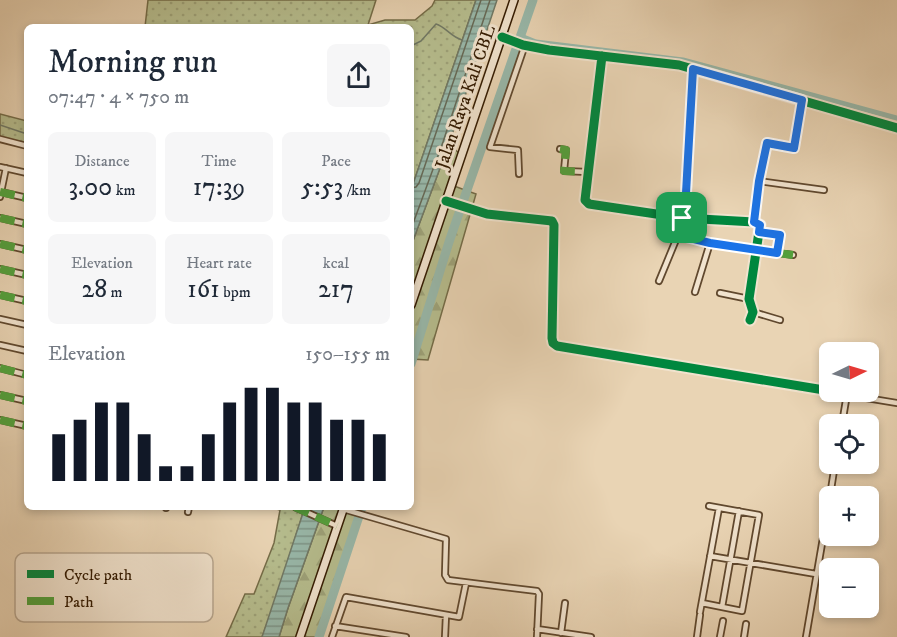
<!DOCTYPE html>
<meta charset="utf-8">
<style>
body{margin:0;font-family:"IM FELL DW Pica",serif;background:#f6f6f7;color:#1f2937;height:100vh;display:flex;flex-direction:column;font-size:22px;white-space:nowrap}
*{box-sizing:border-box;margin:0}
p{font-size:20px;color:#747a83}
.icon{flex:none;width:33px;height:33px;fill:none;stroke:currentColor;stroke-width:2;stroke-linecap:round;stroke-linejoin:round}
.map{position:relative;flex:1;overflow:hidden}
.side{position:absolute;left:24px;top:24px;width:390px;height:486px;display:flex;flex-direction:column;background:#fff;border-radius:9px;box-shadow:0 3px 9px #0003}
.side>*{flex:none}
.needle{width:39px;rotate:85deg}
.controls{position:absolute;left:819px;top:342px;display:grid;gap:12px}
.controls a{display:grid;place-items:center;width:60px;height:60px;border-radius:9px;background:#fff;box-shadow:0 3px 9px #0003;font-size:30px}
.pin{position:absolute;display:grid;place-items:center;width:51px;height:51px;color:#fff;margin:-26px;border-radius:12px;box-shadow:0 3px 9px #0006}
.round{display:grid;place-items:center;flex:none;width:63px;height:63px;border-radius:9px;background:#f6f6f7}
.overview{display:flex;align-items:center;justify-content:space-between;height:102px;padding:0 24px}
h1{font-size:33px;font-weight:600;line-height:45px}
.metrics{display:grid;grid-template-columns:repeat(3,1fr);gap:9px;height:102px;padding:6px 24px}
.metrics div{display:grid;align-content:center;border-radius:9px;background:#f6f6f7;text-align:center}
.metrics b{font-size:26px;font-weight:600}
.metrics small{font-size:16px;font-weight:400}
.metrics p{font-size:16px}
.chart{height:168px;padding:12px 24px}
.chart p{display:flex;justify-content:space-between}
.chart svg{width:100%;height:108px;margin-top:6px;stroke:#111827;stroke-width:6}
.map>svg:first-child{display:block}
</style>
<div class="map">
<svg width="897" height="637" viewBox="0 0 897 637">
<defs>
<pattern id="grass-dots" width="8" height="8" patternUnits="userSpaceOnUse" patternTransform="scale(1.5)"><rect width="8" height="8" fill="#b6bd8e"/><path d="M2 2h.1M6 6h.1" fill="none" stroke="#9da279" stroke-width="1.8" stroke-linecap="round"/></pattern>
<pattern id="forest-firs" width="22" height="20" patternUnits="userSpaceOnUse" patternTransform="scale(1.5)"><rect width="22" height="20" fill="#b6bd8e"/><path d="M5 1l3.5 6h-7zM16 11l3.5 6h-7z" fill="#9da279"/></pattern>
<pattern id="water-rules" width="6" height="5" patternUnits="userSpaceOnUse" patternTransform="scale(1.5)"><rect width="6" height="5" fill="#98b8aa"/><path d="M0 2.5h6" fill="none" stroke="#7d9588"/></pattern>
</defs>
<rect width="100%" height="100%" fill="#e9d4b4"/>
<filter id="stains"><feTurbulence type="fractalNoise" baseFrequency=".00333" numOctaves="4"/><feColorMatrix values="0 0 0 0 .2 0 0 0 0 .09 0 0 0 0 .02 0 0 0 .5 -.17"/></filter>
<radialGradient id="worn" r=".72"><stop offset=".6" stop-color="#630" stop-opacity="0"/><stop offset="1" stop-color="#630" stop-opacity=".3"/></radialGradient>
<path fill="url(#grass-dots)" stroke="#746c48" stroke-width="1.5" d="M148,0H376L368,25L385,20H415L432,6L435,0H476L411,190V27H145Z
M0,114L27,121V144L0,137Z
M269,507H305L271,613L262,637H226L245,594H254L274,543L280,510Z"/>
<path fill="url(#forest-firs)" stroke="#746c48" stroke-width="1.5" d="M449,144L461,155L454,186L476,194L428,360L411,359V246Z
M324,507H361L317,637H279L288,608Z"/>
<path fill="url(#water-rules)" stroke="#707966" stroke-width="1.5" d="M476,0H497L449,144L411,246V190Z
M305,507H324L288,608L279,637H262Z"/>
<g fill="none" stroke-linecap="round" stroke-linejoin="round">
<path stroke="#666956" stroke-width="1.5" d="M411,188L416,187L419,183L481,0
M411,229L443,142L490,0"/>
<path stroke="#707966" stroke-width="1.5" d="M411,46L421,41L436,24C446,27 451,37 462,40
M0,125L27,134"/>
<path stroke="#98b8aa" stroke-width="5" d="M521,36L536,42L683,60L897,118"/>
<path stroke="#98b8aa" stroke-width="9" d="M411,364L449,242L533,0
M319,637L362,507"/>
<defs>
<path id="minor" d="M513,42L549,50L679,65L897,128
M602,56L585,200L589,204L683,218L754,222L760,225L749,299L753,312L750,320
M0,139L27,146
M560,149L566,150L564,171L588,172
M0,167L27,173
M519,174L518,150L490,147L525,45
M759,181L824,190
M1,192L27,198
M0,197L6,168
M446,201L487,214L552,221L554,225L552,338L553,343L557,346L830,391
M0,218L27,224
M754,222L759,181L767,143L794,148L802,100
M759,232L779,235L777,253
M678,235L710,243L793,255
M0,244L27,250
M0,269L27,275
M659,281L678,235L683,218L686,193L693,69
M695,292L710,243
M720,293L749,299
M0,295L27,301
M753,312L780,320
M0,319L27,325
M0,345L27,351
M0,368L27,375
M830,392L897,403
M0,395L27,401
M0,420L27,426
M842,424L847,394
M830,496L835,464
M295,507L337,526
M166,508V507
M343,509L446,539L445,575L448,580L537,591L539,594L537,637
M188,512L189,507
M710,556L816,574
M702,603L742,611L759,515L709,506
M722,607L739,511
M700,612L719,508
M335,626L406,637
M537,629L591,637
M561,633L565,603
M332,637L346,597L459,617L466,583
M445,637L446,615
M697,637L700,615
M720,637L723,621
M744,637L746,624
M806,637L830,497"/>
<path id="tertiary" d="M502,37L513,42"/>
<path id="secondary" d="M411,305L514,0
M300,637L344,507"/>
</defs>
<use href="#minor" stroke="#60482e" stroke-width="8"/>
<use href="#tertiary" stroke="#60482e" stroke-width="9"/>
<use href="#secondary" stroke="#331a01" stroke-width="10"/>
<use href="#minor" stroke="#f1e3ce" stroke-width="4.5"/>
<use href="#tertiary" stroke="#f1e3ce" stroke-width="6"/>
<use href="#secondary" stroke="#f1e3ce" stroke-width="7"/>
<path stroke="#52a13c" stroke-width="8" stroke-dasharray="15 8" stroke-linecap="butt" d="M560,149L566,150L564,171L588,172
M0,192L27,198
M0,218L27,224
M759,232L779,235L777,253
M0,244L27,250
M757,250L793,255
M0,269L27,275
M0,295L27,301
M0,368L27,375
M0,395L27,401
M0,420L27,426
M295,507L337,526"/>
<defs>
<path id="cycleway" d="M502,37L523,45L549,50L679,65L897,128
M602,56L585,200L589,204L683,218L754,222L760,225L749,299L753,312L750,320
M446,201L487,214L552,221L554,225L552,338L553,343L557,346L830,391"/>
</defs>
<use href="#cycleway" stroke="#f1e3ce" stroke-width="13"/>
<use href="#cycleway" stroke="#00873e" stroke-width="9"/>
</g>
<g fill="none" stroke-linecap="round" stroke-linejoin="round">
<defs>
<path id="route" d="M693,69L802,100L794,148L767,143L759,181L754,222L760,225L759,232L780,235L777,253L710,243L678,235L686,193Z"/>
</defs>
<use href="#route" stroke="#fff" stroke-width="12"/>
<use href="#route" stroke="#1a73e8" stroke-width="8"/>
</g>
<g text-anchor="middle" stroke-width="6" stroke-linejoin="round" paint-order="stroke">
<g font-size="18" fill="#331a01" stroke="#f1e3ce">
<text transform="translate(465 97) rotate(-71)" y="6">Jalan Raya Kali CBL</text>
</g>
</g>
<rect x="15" y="553" width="198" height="69" rx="9" fill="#f1e3ce" stroke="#b8a790" stroke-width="1.5"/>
<rect x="27" y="570" width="27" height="8" fill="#00873e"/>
<rect x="27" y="597" width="27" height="8" fill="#52a13c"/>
<g font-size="16" fill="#331a01">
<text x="64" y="580">Cycle path</text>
<text x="64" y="607">Path</text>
</g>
<rect width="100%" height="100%" filter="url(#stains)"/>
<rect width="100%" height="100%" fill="url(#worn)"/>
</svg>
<div class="controls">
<a><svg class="needle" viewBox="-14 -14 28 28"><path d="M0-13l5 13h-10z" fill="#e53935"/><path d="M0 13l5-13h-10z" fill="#747a83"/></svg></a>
<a><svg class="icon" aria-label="locate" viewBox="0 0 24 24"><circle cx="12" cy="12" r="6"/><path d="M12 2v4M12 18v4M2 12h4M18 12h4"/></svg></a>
<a>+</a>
<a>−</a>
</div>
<div class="pin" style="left:682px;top:218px;background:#1e9e55"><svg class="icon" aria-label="arrive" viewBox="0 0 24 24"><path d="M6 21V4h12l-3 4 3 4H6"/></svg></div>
<section class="side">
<div class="overview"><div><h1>Morning run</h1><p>07:47 · 4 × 750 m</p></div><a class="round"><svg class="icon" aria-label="share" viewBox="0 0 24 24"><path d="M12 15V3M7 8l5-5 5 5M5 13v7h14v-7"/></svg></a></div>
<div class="metrics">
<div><p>Distance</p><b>3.00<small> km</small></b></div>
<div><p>Time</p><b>17:39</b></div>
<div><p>Pace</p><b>5:53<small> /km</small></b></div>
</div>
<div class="metrics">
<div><p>Elevation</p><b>28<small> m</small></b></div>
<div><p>Heart rate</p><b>161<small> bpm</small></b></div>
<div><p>kcal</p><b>217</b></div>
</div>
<div class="chart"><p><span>Elevation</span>150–155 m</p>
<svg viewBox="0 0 160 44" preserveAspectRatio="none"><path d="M5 44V25M15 44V19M25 44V12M35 44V12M45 44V25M55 44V38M65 44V38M75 44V25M85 44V12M95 44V6M105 44V6M115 44V12M125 44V12M135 44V19M145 44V19M155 44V25"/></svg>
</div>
</section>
</div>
